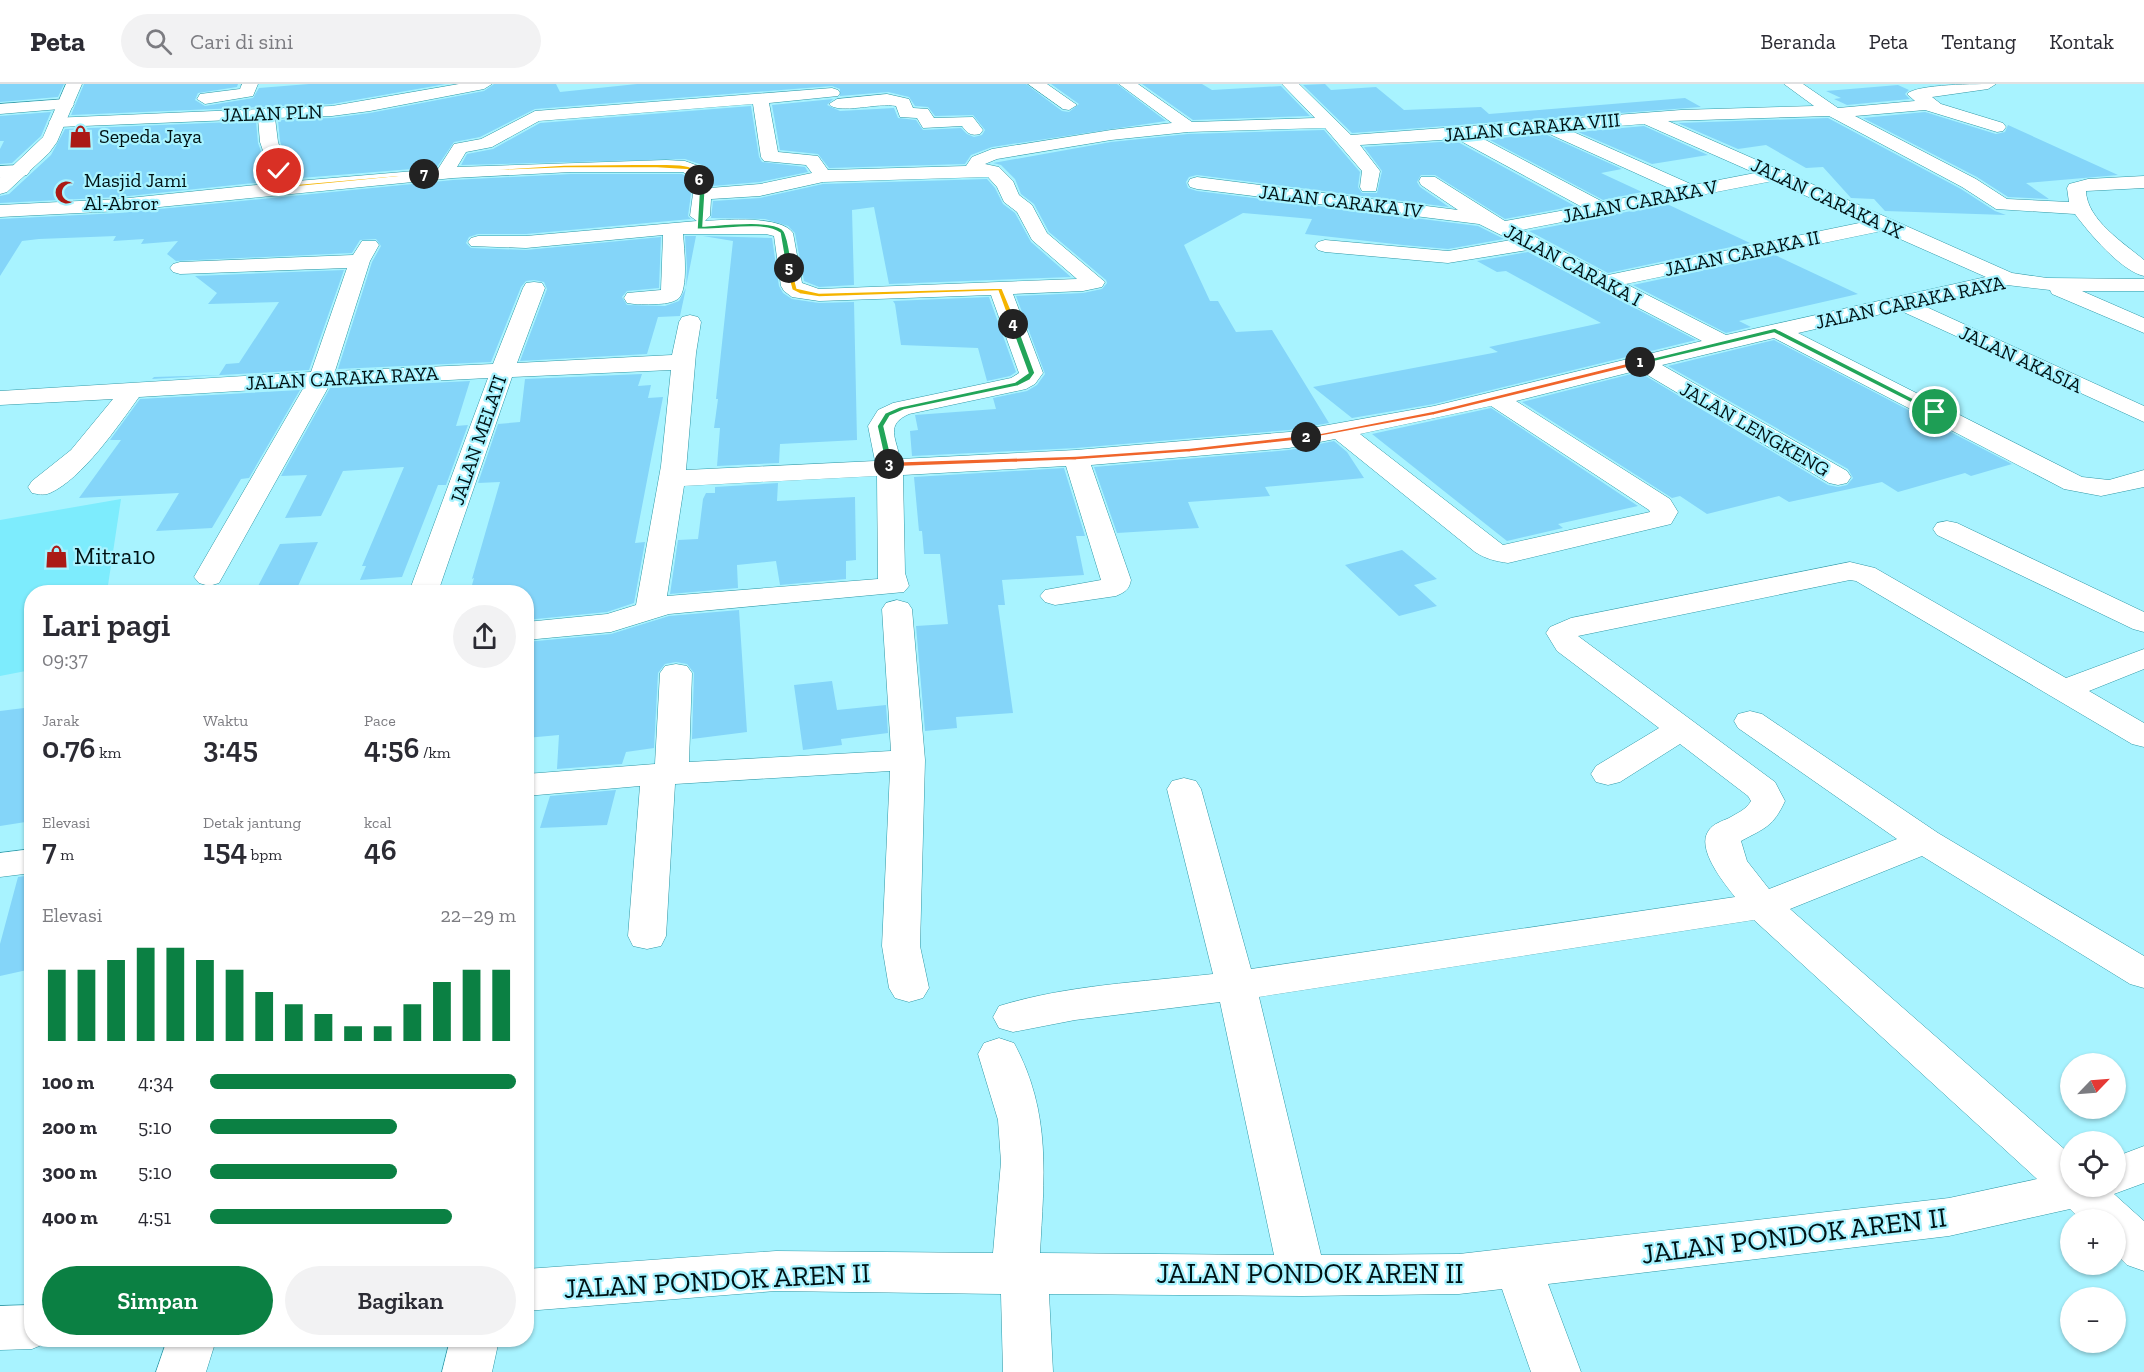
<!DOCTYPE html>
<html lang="id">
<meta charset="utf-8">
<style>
body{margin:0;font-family:"Zilla Slab",serif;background:#f2f2f3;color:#2b2b33;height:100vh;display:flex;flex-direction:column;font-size:22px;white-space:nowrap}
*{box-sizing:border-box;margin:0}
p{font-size:20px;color:#7c7c81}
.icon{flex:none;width:33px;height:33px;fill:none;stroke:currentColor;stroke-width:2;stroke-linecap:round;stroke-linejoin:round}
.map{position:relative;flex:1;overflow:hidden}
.sheet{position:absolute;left:24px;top:501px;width:510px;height:762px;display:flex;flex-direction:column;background:#fff;border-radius:24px;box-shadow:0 2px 4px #0004}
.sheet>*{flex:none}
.needle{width:39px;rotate:65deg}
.fabs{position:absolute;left:2060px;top:969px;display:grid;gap:12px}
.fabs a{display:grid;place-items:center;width:66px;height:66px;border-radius:50%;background:#fff;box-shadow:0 2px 4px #0004;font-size:30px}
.pin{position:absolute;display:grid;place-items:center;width:51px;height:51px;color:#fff;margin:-26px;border:3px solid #fff;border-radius:50%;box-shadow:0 2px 6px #0007}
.km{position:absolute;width:30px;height:30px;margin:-15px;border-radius:50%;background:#222;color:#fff;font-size:16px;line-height:30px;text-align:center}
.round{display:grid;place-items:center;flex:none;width:63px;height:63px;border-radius:32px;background:#f2f2f3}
.summary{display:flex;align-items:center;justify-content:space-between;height:102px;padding:0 18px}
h1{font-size:33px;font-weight:600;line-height:45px}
.metrics{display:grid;grid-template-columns:repeat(3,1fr);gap:9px;height:102px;padding:6px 18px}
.metrics div{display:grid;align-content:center}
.metrics b{font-size:30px;font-weight:600}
.metrics small{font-size:16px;font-weight:400}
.metrics p{font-size:16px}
.chart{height:168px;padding:12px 18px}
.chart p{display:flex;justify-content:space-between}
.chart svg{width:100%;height:108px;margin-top:6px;stroke:#0b8043;stroke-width:6}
.primary-button{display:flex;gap:12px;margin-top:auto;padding:12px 18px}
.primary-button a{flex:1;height:69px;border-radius:36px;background:#0b8043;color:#fff;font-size:24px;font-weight:600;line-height:69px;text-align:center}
.primary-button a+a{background:#f2f2f3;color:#2b2b33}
ul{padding:0 18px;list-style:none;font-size:20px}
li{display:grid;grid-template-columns:96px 72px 1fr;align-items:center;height:45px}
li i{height:15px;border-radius:8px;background:#0b8043}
header{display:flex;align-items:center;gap:36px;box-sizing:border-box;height:84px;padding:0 30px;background:#fff;border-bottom:2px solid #e1e1e2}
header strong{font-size:28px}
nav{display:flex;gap:33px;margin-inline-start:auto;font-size:21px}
.search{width:420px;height:54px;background:#f2f2f3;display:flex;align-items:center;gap:15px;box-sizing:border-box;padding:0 21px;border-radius:33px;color:#7c7c81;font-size:22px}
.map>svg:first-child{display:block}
</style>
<header>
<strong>Peta</strong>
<div class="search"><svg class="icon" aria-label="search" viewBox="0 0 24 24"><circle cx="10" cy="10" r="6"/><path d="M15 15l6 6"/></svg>Cari di sini</div>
<nav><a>Beranda</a><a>Peta</a><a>Tentang</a><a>Kontak</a></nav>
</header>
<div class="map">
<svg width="2144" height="1288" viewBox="0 0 2144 1288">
<rect width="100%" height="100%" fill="#a8f3ff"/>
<path fill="#7decfd" d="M121,415L107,508H32L31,586L0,592V436Z"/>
<path fill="#84d5f9" d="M0,0H64L58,13L0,18Z
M84,0H238L237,3L198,9L195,16L205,22L253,14L259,4L309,0H446L332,20L71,31Z
M494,0H556L560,8L637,0H1026L1062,27L1069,28L1079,20L1051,0H1117L1166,37L992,63L971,71L965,80L829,84L818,70L780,66L772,21L833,15L827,21L840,27L894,24L898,34L916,36L923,46L961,44L967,50L974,53L982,51L985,46L973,31L935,32L928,23L915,22L909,13L888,8L840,12V5L832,2L535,25L480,53L454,58L437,83L288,95L290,86L280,57L278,36L332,34L370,29L484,7Z
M1142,0H1202L1212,6L1281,2L1310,32L1193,36Z
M1325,0L1331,6L1376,3L1404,26L1481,23L1489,30L1685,14L1701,23L1352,49L1303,1Z
M1898,1L1909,6L1905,10L1910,15L1847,21L1834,15L1841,14L1826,7Z
M751,22L759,73L762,78L805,83L808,88L760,98L712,102L705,82L685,75L461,81L467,70L493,65L540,39Z
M51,28L41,52L12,79L0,80V65L4,57H0V32Z
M1925,28L1996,50L2005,48L2008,41L2118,91L2026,99L2049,115L2008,113L1977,93L1863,34Z
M1828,34L1961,105L1995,127L2006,131L1885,127L1874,115L1851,114L1823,83L1806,84L1766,61L1738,65L1678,39Z
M256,37L258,59L268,87L264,98L119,113L0,119V112L9,110L51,71L65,45Z
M1644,42L1708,71L1652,80L1578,48Z
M1324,46L1360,88L1358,103L1362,109H1377L1382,87L1364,63L1456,57L1575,122L1505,135L1435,91H1421L1417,98L1420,103L1449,123L1197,91L1189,93L1186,98L1188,104L1197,107L1478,142L1504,155L1448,165L1403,161L1305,150L1312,135L1243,129L1184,161L1210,217H1218L1236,248L1272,246L1329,339L1289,346L1076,364L912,372L910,347L918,346L915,331L996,325L993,314L1027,307L1037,301L1045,290L1016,212L1083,209L1102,205L1107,199L1106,196L1049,148L1034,120L1021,110L1015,95L1001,81L993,79L1111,58L1188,50Z
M1545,50L1622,85L1601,89L1642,108L1603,116L1488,55Z
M571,90H682L686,92L691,110L688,132L691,135L526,150H478L469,153L466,159L471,164L526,166L661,153L659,204L627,207L622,213L627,221L665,222L679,217L686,204L680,232L658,233L647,270L520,277L547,205L544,198L534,196L526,197L521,203L491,278L338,285L372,178L381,162L376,155L360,156L352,169L176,177L167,170L178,157L141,160L144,155L113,157L116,152L39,155L22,157L0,192V135L119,129L453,96Z
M987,95L995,104L1003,120L1015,129L1031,158L1071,193L889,200L874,123L852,126L854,201L819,203L804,197L795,149L788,142L765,135L711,134L713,117L760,114L823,100Z
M1667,120L1750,159L1608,189L1529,147Z
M685,152H696L686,203L687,184Z
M703,152L772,154L779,202L783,209L792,215L819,219L854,218L857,356L780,360L779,379L717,382L720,344H714L718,315H716L733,157Z
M1528,168L1696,256L1434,320L1352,334L1313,303L1498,268L1489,263L1601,239L1506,187L1497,188L1477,177Z
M1775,171L1858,210L1739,237L1751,243L1726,249L1633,201Z
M344,186L309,286L152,295L154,293L219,291L226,280L239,279L279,218L208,220L217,209L195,192Z
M989,213L1016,288L1010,292L987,297L978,264L901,261L895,220L893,217Z
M1774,256L2012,380L1971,392L1965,389L1898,408L1882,398L1789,418L1779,412L1707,430L1680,412L1672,414L1522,318L1639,288L1828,401L1838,403L1847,401L1853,394L1848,385L1668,282Z
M642,290L638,302L651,301L648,314L663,313L635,459L645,458L634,519L607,528L526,536V508H470L474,494L472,495L500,398L478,399L498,340L520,338L525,295Z
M470,297L456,342L468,341L446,401H438L402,493L360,496L366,482H362L404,383L343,387L321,432L285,434L307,391L281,392L330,304Z
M300,306L249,394L241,395L212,444L156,447L179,409L79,414L121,356H110L140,315Z
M1491,324L1638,422L1558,440L1563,444L1507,457L1372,350Z
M1334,357L1347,368L1364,394L1265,403L1270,412L1188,418L1199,444L1117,449L1094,383L1289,366Z
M1064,384L1085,452H1076L1084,491L1002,496L1005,521H998L1013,629L956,633L957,644L925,647L916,542L948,540L940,470H924L922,447H919L914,393Z
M778,399L777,417L855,413L856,476L846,477V495L780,501L776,477L737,481L738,504L670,510L678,456L698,455L703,415L706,409H715V403Z
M318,458L298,502L257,504L280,460Z
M1402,466L1437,495L1414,501L1437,522L1399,532L1345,481Z
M739,526L747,648L692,655L694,589L687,580L676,578L665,580L658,589L654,664L626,668L622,680L557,685L559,651L526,654V558L611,550L669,532Z
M832,597L837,626L886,621L888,649L841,655L842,661L803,666L794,601Z
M32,623V737L0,742V627Z
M616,706L607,741L540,744L550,712Z
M32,791V869L27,886L0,892V860L18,793Z"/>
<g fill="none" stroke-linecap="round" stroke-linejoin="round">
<defs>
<path id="street" d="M242,0H258L253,12L205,20L197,15L200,10L240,5Z
M459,0H492L484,5L370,27L332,32L275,34L278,58L288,87L285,98L438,85L454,60L481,55L535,27L832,4L838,6L840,9L838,12L769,19L778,68L818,72L828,86L966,82L972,73L992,65L1111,46L1172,39L1119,0H1138L1192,38L1315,34L1282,0H1299L1351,51L1681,26L1814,22L1784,0H1803L1838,24L1915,17L1907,10C1916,0 1979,0 1996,0L1988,5L1932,13L1941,20L2003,39L2006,43L2003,47L1997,48L1925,26L1855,32L1976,95L2007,115L2069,118L2067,104L2069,100L2088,95L2144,92V104L2086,107C2087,136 2124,159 2144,176V192C2121,187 2089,149 2075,130L1996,125L1962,103L1829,32L1668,37L1777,85L1785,86L1787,89L2012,189L2047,194L2144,195V207H2082L2144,234V249L2052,210L2050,206L2007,201L1922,221L2144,322V338L1899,226L1798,249L2082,393L2109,396L2144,386V403L2101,412L2064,405L1774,254L1662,281L1847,387L1851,393L1847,399L1838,401L1829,399L1639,286L1516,317L1670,415L1678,428L1671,440L1508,479C1495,477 1486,475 1475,468L1335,355L1289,364L1091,381L1131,496C1129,506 1125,508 1116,512L1055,521L1045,518L1040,512L1045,506L1101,496L1066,382L903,391L905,489L909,502L904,508L669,530L611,548L526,556V538L607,530L636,521L661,382L671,286L512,293L438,508H409L488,294L329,302L219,499L209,502L199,499L194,493L304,303L139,313C118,342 82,395 50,409C43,412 38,410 32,409L28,403L32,397L71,366L113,315L0,321V307L311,288L347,184L180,190L173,188L170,184L173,180L180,178L353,171L362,157H376L379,161L370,177L335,287L493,280L523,204L526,199L534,198L542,199L545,204L517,279L672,271L679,238L682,233L690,231L698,233L701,238L696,269L686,386L875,377L868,342L878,326L893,319L1011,294L1019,289L991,211L819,217L792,213L784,207L781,202L774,152L766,150H683C684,163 689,206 678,215C672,219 663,220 656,220C646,220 637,221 627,219L624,214L627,209L661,206L663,151L526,164L471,162L468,158L471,154L478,152H526L697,137L690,132L693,110L688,91L683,88H571L453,94L119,127L0,133V121L119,115L266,100L270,87L260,58L258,35L58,43L52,42L49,38L52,34L332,22ZM753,20L761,73L764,77L806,81L812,89L760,100L710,104L704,84L685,77L666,76L457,83L466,68L492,63L539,37ZM1644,40L1755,89L1693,101L1569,46ZM1325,44L1362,87L1360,103L1362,107H1376L1380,87L1360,61L1457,55L1582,123L1505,137L1435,93H1421L1419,97L1421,101L1458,126L1197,93L1190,95L1188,99L1190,103L1197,105L1479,140L1511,156L1448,167L1325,156L1318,158L1315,162L1318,166L1325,168L1448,179L1528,166L1702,257L1434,322L1289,348L1076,366L900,375C896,353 885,341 909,330L1026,305L1035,300L1043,289L1013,210L1083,207L1102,203L1105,198L1047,149L1032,121L1019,111L1013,97L999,83L985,80L997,75L1111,56L1188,48ZM1545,48L1671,105L1603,118L1480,53ZM988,93L997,103L1004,118L1017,128L1032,156L1077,195L819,205L802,199L793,149C781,131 725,136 705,137L710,132L711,115L760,112L823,98ZM1773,97L1864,138L1608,191L1522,146ZM1882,147L1986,193L1726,251L1626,200ZM1491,322L1649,426L1650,428L1503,461L1360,350ZM877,392L878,495L667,512L684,402Z
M1028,0H1047L1077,21L1069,26L1063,25Z
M887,10L909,15L913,24L928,25L934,34L973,33L983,46L980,50C971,52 968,50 962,42L923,44L917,34L900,33L896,22C879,18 838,31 829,20L837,15Z
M66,15L74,20L72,24L0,30V20Z
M21,81L27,83L30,87L27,91L0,94V82Z
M1947,437L1957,439L2144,528V548L2133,545L1937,451L1933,445L1937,439Z
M1850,478L1875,484L2066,594L2144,565V585L2089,607L2144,639V663L2132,660L1856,497L1850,496L1578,552L1775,698L1785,717C1773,743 1765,744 1741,757L1747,777L1769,805L1897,755L1738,644L1734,637L1738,630L1750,627L1762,630L1938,749L2144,872V904L2130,900L1922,772L1790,825L2070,1070V1102H2115V1073L2144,1062V1099L2114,1110L2144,1137V1187L2127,1181L2115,1169V1136H2081L2070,1125L1949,1152L1548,1200L1581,1288H1531L1502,1205L1459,1210L1302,1212L1049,1210L1053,1288H1003L1001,1210L776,1207L526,1227V1185L776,1167L993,1169L1001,1078L998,1036L978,970L984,959L999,954L1014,959C1052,1029 1044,1094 1040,1169L1274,1171L1220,918L1075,936L1013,948L999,944L993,933L999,922C1067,901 1142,898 1213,890L1167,705L1172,697L1184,694L1196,697L1201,705L1251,885L1735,813C1724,799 1695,764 1709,746C1713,740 1722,737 1729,734C1737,729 1746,726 1751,717L1748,712L1680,660L1620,698L1608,701L1596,698L1591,690L1596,682L1659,644L1557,567L1546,549L1550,543L1571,534ZM1754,836L2037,1095L1949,1114L1459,1170L1321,1171L1259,913Z
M897,516L908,519L912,525L925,676L920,862L929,904L923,914L909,918L895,914L889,904L882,862L890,687L675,700L666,852L661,862L647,865L633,862L628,852L640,702L526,712V690L655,680L660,589L665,582L676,580L687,582L692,589L689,678L891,667L882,525L886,519Z
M32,765V789L0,793V769Z
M32,1221V1256H51L49,1258L32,1265L0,1266V1222Z
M167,1256H216L206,1288H156Z
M450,1256H499L492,1288H442Z"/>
<path id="secondary" d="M66,0H82L57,58L49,69L7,108L0,110V94L43,53Z"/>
</defs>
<use href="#street" stroke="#2f98a6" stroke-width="1"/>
<use href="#secondary" stroke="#2f98a6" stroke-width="1"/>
<use href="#street" fill="#fff" fill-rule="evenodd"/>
<use href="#secondary" fill="#fff" fill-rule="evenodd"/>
</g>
<path fill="#22a559" stroke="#fff" stroke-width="1.5" d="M1775,244L1938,327L1939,328L1933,330L1774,249L1640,281L1636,278Z"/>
<path fill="#f0652b" stroke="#fff" stroke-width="1.5" d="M1640,276L1642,280L1434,331L1306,355L1302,353L1434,327Z"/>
<path fill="#f0652b" stroke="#fff" stroke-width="1.5" d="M1306,351H1309V355L1190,368L1076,376L889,383L885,380L889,378L1076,372L1190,364Z"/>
<path fill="#22a559" stroke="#fff" stroke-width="1.5" d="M1013,238L1017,240L1035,289L1030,296L1018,302L904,326L890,332L884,342L893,380L886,382L877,342L885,329L899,323L1015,298L1028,289L1010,240Z"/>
<path fill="#f5b400" stroke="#fff" stroke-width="1.5" d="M789,182L792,184L797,204L819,209L1002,204L1017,240L1013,242L1010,240L998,207L819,213L800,210L792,206L786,184Z"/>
<path fill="#22a559" stroke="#fff" stroke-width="1.5" d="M699,95L702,96L705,110L703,142C721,141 768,135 782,145C788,149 792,179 791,185L786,184L780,149C763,137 719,147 697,145L699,110L696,96Z"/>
<path fill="#f5b400" stroke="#fff" stroke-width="1.5" d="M657,80C674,81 697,77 702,96L697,97L694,89L690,86L657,84H564L422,90L564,81Z"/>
<path fill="#f5b400" stroke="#fff" stroke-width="1.5" d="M277,86L282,87L278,102L424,89L427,90L274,105L271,104Z"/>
<defs>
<symbol id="shop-bare" viewBox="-9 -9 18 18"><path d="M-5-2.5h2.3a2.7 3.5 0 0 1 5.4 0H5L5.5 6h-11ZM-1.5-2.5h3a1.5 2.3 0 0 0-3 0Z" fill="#ab1a15" stroke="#a8f3ff" stroke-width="2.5" paint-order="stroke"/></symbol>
<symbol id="mosque-bare" viewBox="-9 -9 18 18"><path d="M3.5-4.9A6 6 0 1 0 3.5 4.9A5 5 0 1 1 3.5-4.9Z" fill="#ab1a15" stroke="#a8f3ff" stroke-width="2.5" paint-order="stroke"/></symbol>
</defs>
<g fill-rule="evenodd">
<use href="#shop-bare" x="64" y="36" width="33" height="33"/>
<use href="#mosque-bare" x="50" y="92" width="33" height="33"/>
<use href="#shop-bare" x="40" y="456" width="33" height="33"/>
</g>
<g text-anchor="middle" stroke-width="4.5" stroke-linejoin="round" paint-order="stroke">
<g font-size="20" fill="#001215" stroke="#a8f3ff">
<text transform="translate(272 29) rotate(-2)" y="7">JALAN PLN</text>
<text transform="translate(1532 43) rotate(-5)" y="7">JALAN CARAKA VIII</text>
<text transform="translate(1827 114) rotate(25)" y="7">JALAN CARAKA IX</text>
<text transform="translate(1341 117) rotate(7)" y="7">JALAN CARAKA IV</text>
<text transform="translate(1640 117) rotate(-11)" y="7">JALAN CARAKA V</text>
<text transform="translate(1742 169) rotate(-12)" y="7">JALAN CARAKA II</text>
<text transform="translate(1573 181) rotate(28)" y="7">JALAN CARAKA I</text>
<text transform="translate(1910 218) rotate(-12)" y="7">JALAN CARAKA RAYA</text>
<text transform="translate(2021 275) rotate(25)" y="7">JALAN AKASIA</text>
<text transform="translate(342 294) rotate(-3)" y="7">JALAN CARAKA RAYA</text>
<text transform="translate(1755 345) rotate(30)" y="7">JALAN LENGKENG</text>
<text transform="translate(478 356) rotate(-71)" y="7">JALAN MELATI</text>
</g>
<g font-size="20" fill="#001215" stroke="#a8f3ff" text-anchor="start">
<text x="99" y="59">Sepeda Jaya</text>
<text x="84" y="103">Masjid Jami<tspan x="84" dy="23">Al-Abror</tspan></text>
</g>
<g font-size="24" fill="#001215" stroke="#a8f3ff" text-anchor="start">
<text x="74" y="480">Mitra10</text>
</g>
<g font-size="28" fill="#001215" stroke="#a8f3ff">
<text transform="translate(1794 1151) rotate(-7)" y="10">JALAN PONDOK AREN II</text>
<text x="1310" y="1199">JALAN PONDOK AREN II</text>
<text transform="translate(717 1196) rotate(-3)" y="10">JALAN PONDOK AREN II</text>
</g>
</g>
</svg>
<div class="fabs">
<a><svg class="needle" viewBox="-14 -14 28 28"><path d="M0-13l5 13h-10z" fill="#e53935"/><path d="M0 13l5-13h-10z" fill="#7c7c81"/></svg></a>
<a><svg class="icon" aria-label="locate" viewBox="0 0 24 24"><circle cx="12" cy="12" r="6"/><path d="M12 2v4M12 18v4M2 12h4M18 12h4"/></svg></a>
<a>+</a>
<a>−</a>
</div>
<div class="pin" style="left:1935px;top:328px;background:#1e9e55"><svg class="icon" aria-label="arrive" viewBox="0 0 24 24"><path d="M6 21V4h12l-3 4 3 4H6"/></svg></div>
<div class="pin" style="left:279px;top:87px;background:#d93025"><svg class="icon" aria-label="check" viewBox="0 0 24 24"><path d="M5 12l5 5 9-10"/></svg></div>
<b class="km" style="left:1640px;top:278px">1</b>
<b class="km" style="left:1306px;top:353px">2</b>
<b class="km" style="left:889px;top:380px">3</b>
<b class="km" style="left:1013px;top:240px">4</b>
<b class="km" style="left:789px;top:184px">5</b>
<b class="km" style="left:699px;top:96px">6</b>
<b class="km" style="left:424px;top:90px">7</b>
<section class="sheet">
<div class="summary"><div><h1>Lari pagi</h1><p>09:37</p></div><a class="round"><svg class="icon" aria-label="share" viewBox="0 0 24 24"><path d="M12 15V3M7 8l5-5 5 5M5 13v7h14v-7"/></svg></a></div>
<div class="metrics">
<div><p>Jarak</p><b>0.76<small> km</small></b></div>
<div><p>Waktu</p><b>3:45</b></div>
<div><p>Pace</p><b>4:56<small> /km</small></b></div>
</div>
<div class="metrics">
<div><p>Elevasi</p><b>7<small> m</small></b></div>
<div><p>Detak jantung</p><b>154<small> bpm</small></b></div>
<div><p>kcal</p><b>46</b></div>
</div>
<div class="chart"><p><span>Elevasi</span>22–29 m</p>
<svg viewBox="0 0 160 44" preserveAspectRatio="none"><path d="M5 44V15M15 44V15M25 44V11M35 44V6M45 44V6M55 44V11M65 44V15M75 44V24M85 44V29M95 44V33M105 44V38M115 44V38M125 44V29M135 44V20M145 44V15M155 44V15"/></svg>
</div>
<ul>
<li><b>100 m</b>4:34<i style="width:100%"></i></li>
<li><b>200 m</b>5:10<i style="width:61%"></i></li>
<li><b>300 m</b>5:10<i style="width:61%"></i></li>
<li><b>400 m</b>4:51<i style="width:79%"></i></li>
</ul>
<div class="primary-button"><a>Simpan</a><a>Bagikan</a></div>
</section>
</div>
